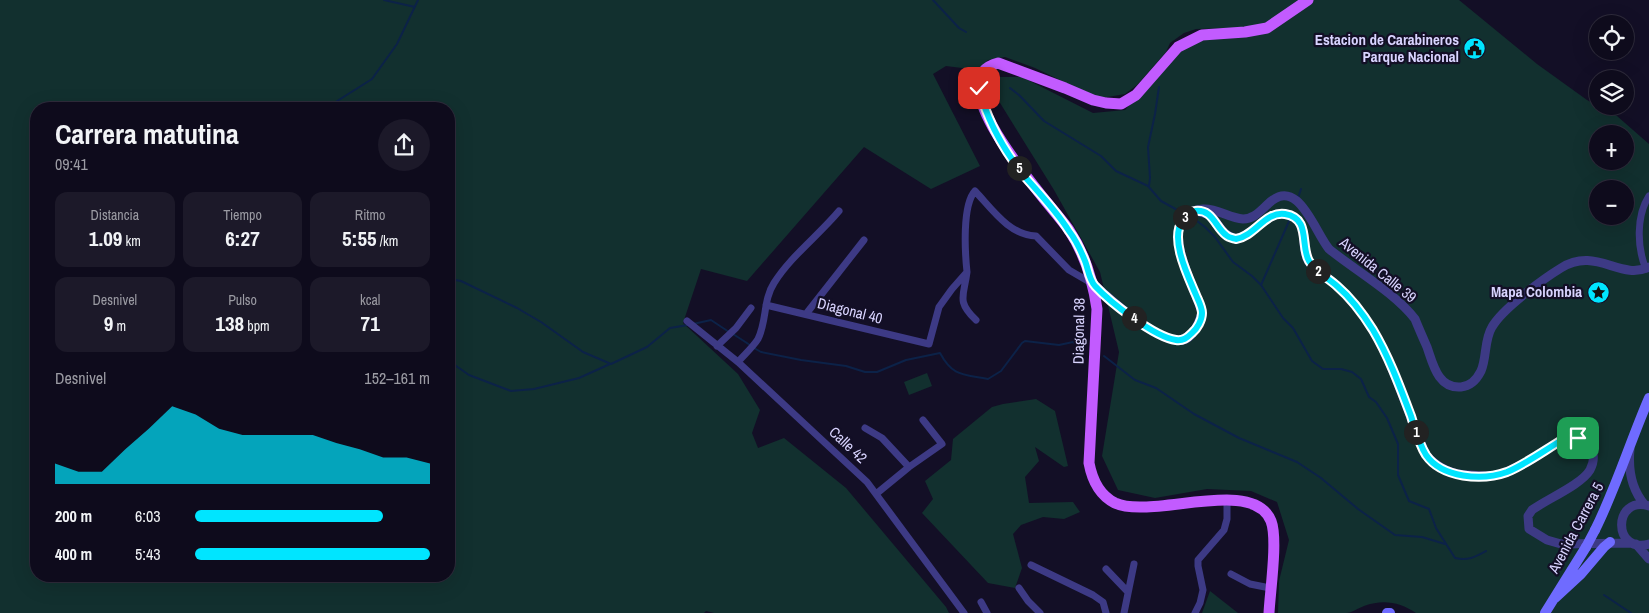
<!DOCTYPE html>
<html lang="es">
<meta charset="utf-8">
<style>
body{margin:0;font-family:"Archivo Narrow",sans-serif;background:#1c1929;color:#f1f3f6;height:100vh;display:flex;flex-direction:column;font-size:19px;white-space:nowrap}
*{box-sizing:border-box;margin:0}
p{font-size:16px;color:#9b9ba3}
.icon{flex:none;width:28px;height:28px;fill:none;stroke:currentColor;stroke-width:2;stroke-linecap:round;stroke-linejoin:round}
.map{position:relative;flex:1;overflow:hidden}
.details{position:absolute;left:30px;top:102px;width:425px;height:480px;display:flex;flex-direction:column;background:#0e0b1c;border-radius:20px;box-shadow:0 5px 20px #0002,0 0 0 1px #2e2b3b}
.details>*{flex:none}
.controls{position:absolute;left:1589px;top:15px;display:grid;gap:10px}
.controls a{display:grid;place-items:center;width:45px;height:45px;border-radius:50%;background:#0e0b1c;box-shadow:0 5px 20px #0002,0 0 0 1px #2e2b3b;font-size:25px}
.pin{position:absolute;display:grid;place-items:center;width:42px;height:42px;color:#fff;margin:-21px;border-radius:10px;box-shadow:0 2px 8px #0006}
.km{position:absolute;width:25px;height:25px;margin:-12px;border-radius:50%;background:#222;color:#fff;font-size:14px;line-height:25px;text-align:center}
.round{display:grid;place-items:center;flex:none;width:52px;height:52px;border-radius:26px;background:#1c1929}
.head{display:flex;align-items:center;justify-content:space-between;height:85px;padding:0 25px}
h1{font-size:28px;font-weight:700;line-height:38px}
.metrics{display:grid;grid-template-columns:repeat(3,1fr);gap:8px;height:85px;padding:5px 25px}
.metrics div{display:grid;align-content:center;border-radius:12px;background:#1c1929;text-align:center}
.metrics b{font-size:21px;font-weight:700}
.metrics small{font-size:14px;font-weight:400}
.metrics p{font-size:14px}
.chart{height:140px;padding:10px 25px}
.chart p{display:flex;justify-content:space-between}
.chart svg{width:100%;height:90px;margin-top:5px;fill:#00e5ff;opacity:.7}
ul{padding:0 25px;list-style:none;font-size:16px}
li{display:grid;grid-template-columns:80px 60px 1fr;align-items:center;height:38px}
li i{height:12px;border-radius:6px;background:#00e5ff}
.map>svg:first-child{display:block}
</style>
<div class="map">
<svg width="1649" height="613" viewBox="0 0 1649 613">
<rect width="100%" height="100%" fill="#130f26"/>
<path fill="#12302f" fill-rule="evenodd" d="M0,0H1305L1268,24L1235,28L1196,29L1184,33L1170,43L1166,52L1137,85L1125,94L1102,98L1089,94L1035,68L1005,57L988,60L978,70L946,66L933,74L980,166L931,189L864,147L747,281L701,269L683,323L738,374L760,410L752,433L758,448L784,438L846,488L946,607L949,613H714L706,611L704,613H0ZM36,109H449V576H36Z
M1310,0H1459L1537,64L1587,100L1617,116L1649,144V613H1416C1400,602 1383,599 1364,606C1358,608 1352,613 1346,613C1323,613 1301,613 1278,613L1279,581L1289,540L1277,502L1251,491L1207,489L1155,498L1118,490L1102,456L1119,352L1100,272L1054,190L984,77H1022L1093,113L1125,110L1171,60L1187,45L1206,38L1246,36ZM1598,134H1625V161H1598ZM1598,189H1625V216H1598Z
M927,373L932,386L909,395L904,382Z
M1036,399L1055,411L1068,466L1064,467L1035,447L1039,461L1025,477L1029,503L1073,502L1080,512L1064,519L1043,517L1021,525L1013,534L1022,568L1015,588L988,583L922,513L933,499L925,481L951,460L953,439L992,407L1003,404Z
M1210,591L1238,613H1202Z"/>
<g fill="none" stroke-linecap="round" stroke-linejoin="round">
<path stroke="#0c2248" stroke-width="2" d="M384,0L415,7
M933,0L959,28L966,32
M1010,88L1019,95L1044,121L1101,156L1116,171L1148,186L1161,201L1181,212
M329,109L334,103L372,79L397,44L418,0
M1149,186L1150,178L1148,147L1155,114L1159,87
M1298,198L1301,189
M1193,218L1205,227L1215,237L1233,262L1252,276L1261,285L1283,318L1293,328L1312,361L1323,369H1341L1352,372L1361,379L1369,397L1376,402L1387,418L1398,444V475L1409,501L1429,509L1436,528L1455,558C1468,561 1475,557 1486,551
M449,279L461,281L517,308L541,322L583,352L611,364L647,347L670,328L688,325
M1261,285L1290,219
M693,324L711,320L729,332
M733,334L750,345
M754,348L761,352L801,360L846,366L865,372H877L906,360L940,353C953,377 963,374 988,379L1001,371L1022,343L1025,341L1059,345L1073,342L1084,351
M1104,356L1135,380L1156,388L1194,414L1239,438L1297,462L1321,478L1358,509L1395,535L1422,537L1445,544
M449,361L469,375L511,391L534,389L579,378L610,364
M1604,595L1631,613"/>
<path stroke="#3d3a85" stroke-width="7" d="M1646,269C1637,248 1636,216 1649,196
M967,272C964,296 956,301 976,320
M766,305L929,344L939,307L952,289L967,272C965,253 962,205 975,191C992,209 1009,235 1036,236L1069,270L1093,284
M806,314L864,240
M687,321L738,362L867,482L964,613
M717,346L736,328L751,308
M738,362C744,355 753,347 758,339C767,321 763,300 774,283C791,256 818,236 839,211
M865,428L882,438L909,467
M876,494L909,467L942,444L923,420
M1031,565L1093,595L1103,602L1106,613
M1106,569L1128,592
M1231,574L1250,584L1270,588
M1019,588L1028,601L1040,613
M981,602L987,613
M1124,613L1134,564
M1195,613L1200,603L1203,590L1198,566V560L1224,530L1227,519V501"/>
<path stroke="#3d3a85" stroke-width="9" d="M1200,212C1221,216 1215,233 1236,239C1255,236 1268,207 1290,215C1311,223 1299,248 1309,262C1316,271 1327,277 1335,284C1346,293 1355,305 1363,315C1393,357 1405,408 1426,455C1438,468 1452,475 1470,475C1479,476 1489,477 1497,475C1520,469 1542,452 1562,440C1583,432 1601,449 1590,470C1581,485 1547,499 1532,510L1528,516L1529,529L1547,540L1561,544L1632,543
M1093,284C1110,298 1163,350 1186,339C1195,334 1199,322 1202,313C1196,288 1151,214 1203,209C1217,208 1229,218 1243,219C1254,219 1260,211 1268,204C1298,175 1314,231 1329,249C1356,271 1394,292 1415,319C1419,329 1423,338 1427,347C1433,364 1438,389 1461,387C1471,386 1477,379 1481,371C1487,357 1484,340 1492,327C1502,309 1543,279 1561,268C1596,246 1620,281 1649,267
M1630,449C1628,470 1631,489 1645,505
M1649,506C1613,495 1612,554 1649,544
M1636,544L1649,559"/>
<path stroke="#6f6bff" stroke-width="10" d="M1595,530C1616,488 1630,442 1649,398
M1555,598L1581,574L1604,547L1610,542
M1387,613H1390
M1545,613L1586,547"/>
<path stroke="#c25bff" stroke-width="11" d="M1269,613C1270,592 1278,539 1271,521C1253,476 1151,520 1115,503C1099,495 1092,479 1089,463L1097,309C1093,281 1085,254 1069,230C1054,208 933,80 998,63L1065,88L1093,100L1106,103L1121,104L1136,95L1178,47L1202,35L1245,32L1267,28L1308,0"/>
<path stroke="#6f6bff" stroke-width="10" d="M1586,547L1595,530"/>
</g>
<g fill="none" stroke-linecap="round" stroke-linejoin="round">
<defs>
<path id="route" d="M979,88C987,121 1005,152 1026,178C1041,195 1057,212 1069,231C1076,240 1081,251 1085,261C1088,268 1089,280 1095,286C1110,302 1154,337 1176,340C1183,341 1187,338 1192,333C1197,329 1202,320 1202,313C1202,307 1198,300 1196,295C1188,276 1169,238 1183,220C1186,216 1190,211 1195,211C1213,209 1215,227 1226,235C1229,238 1233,238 1236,239C1255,236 1265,211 1285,214C1311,218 1300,246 1309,261C1315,271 1328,278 1337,286C1351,298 1363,314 1373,330C1389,357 1400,387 1411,416C1415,429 1419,444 1426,455C1442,478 1482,481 1507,472C1526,464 1545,450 1562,440L1569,437L1578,438"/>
</defs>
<use href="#route" stroke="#fff" stroke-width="10"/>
<use href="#route" stroke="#00e5ff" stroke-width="6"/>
</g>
<defs>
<symbol id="civic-disc" viewBox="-11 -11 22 22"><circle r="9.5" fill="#00e5ff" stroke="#130f26"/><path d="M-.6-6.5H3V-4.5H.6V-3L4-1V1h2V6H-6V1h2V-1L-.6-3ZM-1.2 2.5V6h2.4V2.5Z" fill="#111"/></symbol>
<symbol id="sight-disc" viewBox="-11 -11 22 22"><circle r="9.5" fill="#00e5ff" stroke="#130f26"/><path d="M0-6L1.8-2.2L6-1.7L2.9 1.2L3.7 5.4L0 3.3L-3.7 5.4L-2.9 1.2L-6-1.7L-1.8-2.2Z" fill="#111"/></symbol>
</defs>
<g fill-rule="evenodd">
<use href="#civic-disc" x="1462" y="36" width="25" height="25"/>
<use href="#sight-disc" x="1586" y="280" width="25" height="25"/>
</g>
<g text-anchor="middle" stroke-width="4.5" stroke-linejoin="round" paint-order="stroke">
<g font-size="15" font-weight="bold" fill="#d9d4ff" stroke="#130f26" text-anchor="end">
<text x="1459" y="45">Estacion de Carabineros<tspan x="1459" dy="17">Parque Nacional</tspan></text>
<text x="1582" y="297">Mapa Colombia</text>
</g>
<g font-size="15" fill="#d9d4ff" stroke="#130f26">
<text transform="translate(1378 270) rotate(39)" y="5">Avenida Calle 39</text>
<text transform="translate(850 311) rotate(14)" y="5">Diagonal 40</text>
<text transform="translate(1079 331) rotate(-89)" y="5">Diagonal 38</text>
<text transform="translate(848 445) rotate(43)" y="5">Calle 42</text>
<text transform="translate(1576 528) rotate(-62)" y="5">Avenida Carrera 5</text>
</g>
</g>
</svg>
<div class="controls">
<a><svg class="icon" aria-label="locate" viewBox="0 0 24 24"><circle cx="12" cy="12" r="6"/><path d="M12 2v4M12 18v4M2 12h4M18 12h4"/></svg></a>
<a><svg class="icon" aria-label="layers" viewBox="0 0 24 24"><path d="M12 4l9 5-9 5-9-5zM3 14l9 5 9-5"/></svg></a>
<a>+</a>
<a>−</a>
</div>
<div class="pin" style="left:1578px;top:438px;background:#1e9e55"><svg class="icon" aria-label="arrive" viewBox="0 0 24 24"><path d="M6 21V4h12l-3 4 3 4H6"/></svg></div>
<div class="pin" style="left:979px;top:88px;background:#d93025"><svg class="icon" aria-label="check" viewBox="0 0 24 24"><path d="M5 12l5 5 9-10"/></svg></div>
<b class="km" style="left:1416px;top:432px">1</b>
<b class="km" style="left:1318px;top:271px">2</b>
<b class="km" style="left:1185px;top:217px">3</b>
<b class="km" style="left:1134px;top:318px">4</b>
<b class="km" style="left:1019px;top:168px">5</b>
<section class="details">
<div class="head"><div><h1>Carrera matutina</h1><p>09:41</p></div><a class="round"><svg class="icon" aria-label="share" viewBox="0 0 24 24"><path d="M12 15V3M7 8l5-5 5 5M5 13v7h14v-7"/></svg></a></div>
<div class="metrics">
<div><p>Distancia</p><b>1.09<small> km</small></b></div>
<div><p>Tiempo</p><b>6:27</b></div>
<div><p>Ritmo</p><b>5:55<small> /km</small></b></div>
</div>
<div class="metrics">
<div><p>Desnivel</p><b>9<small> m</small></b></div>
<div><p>Pulso</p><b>138<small> bpm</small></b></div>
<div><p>kcal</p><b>71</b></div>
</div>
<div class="chart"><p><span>Desnivel</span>152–161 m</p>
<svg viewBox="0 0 160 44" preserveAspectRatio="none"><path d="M0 44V34L10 38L20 38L30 27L40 17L50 6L60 10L70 17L80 20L90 20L100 20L110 20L120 24L130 27L140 31L150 31L160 34V44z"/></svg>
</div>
<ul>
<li><b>200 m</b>6:03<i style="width:80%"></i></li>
<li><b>400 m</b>5:43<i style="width:100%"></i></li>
</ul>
</section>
</div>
